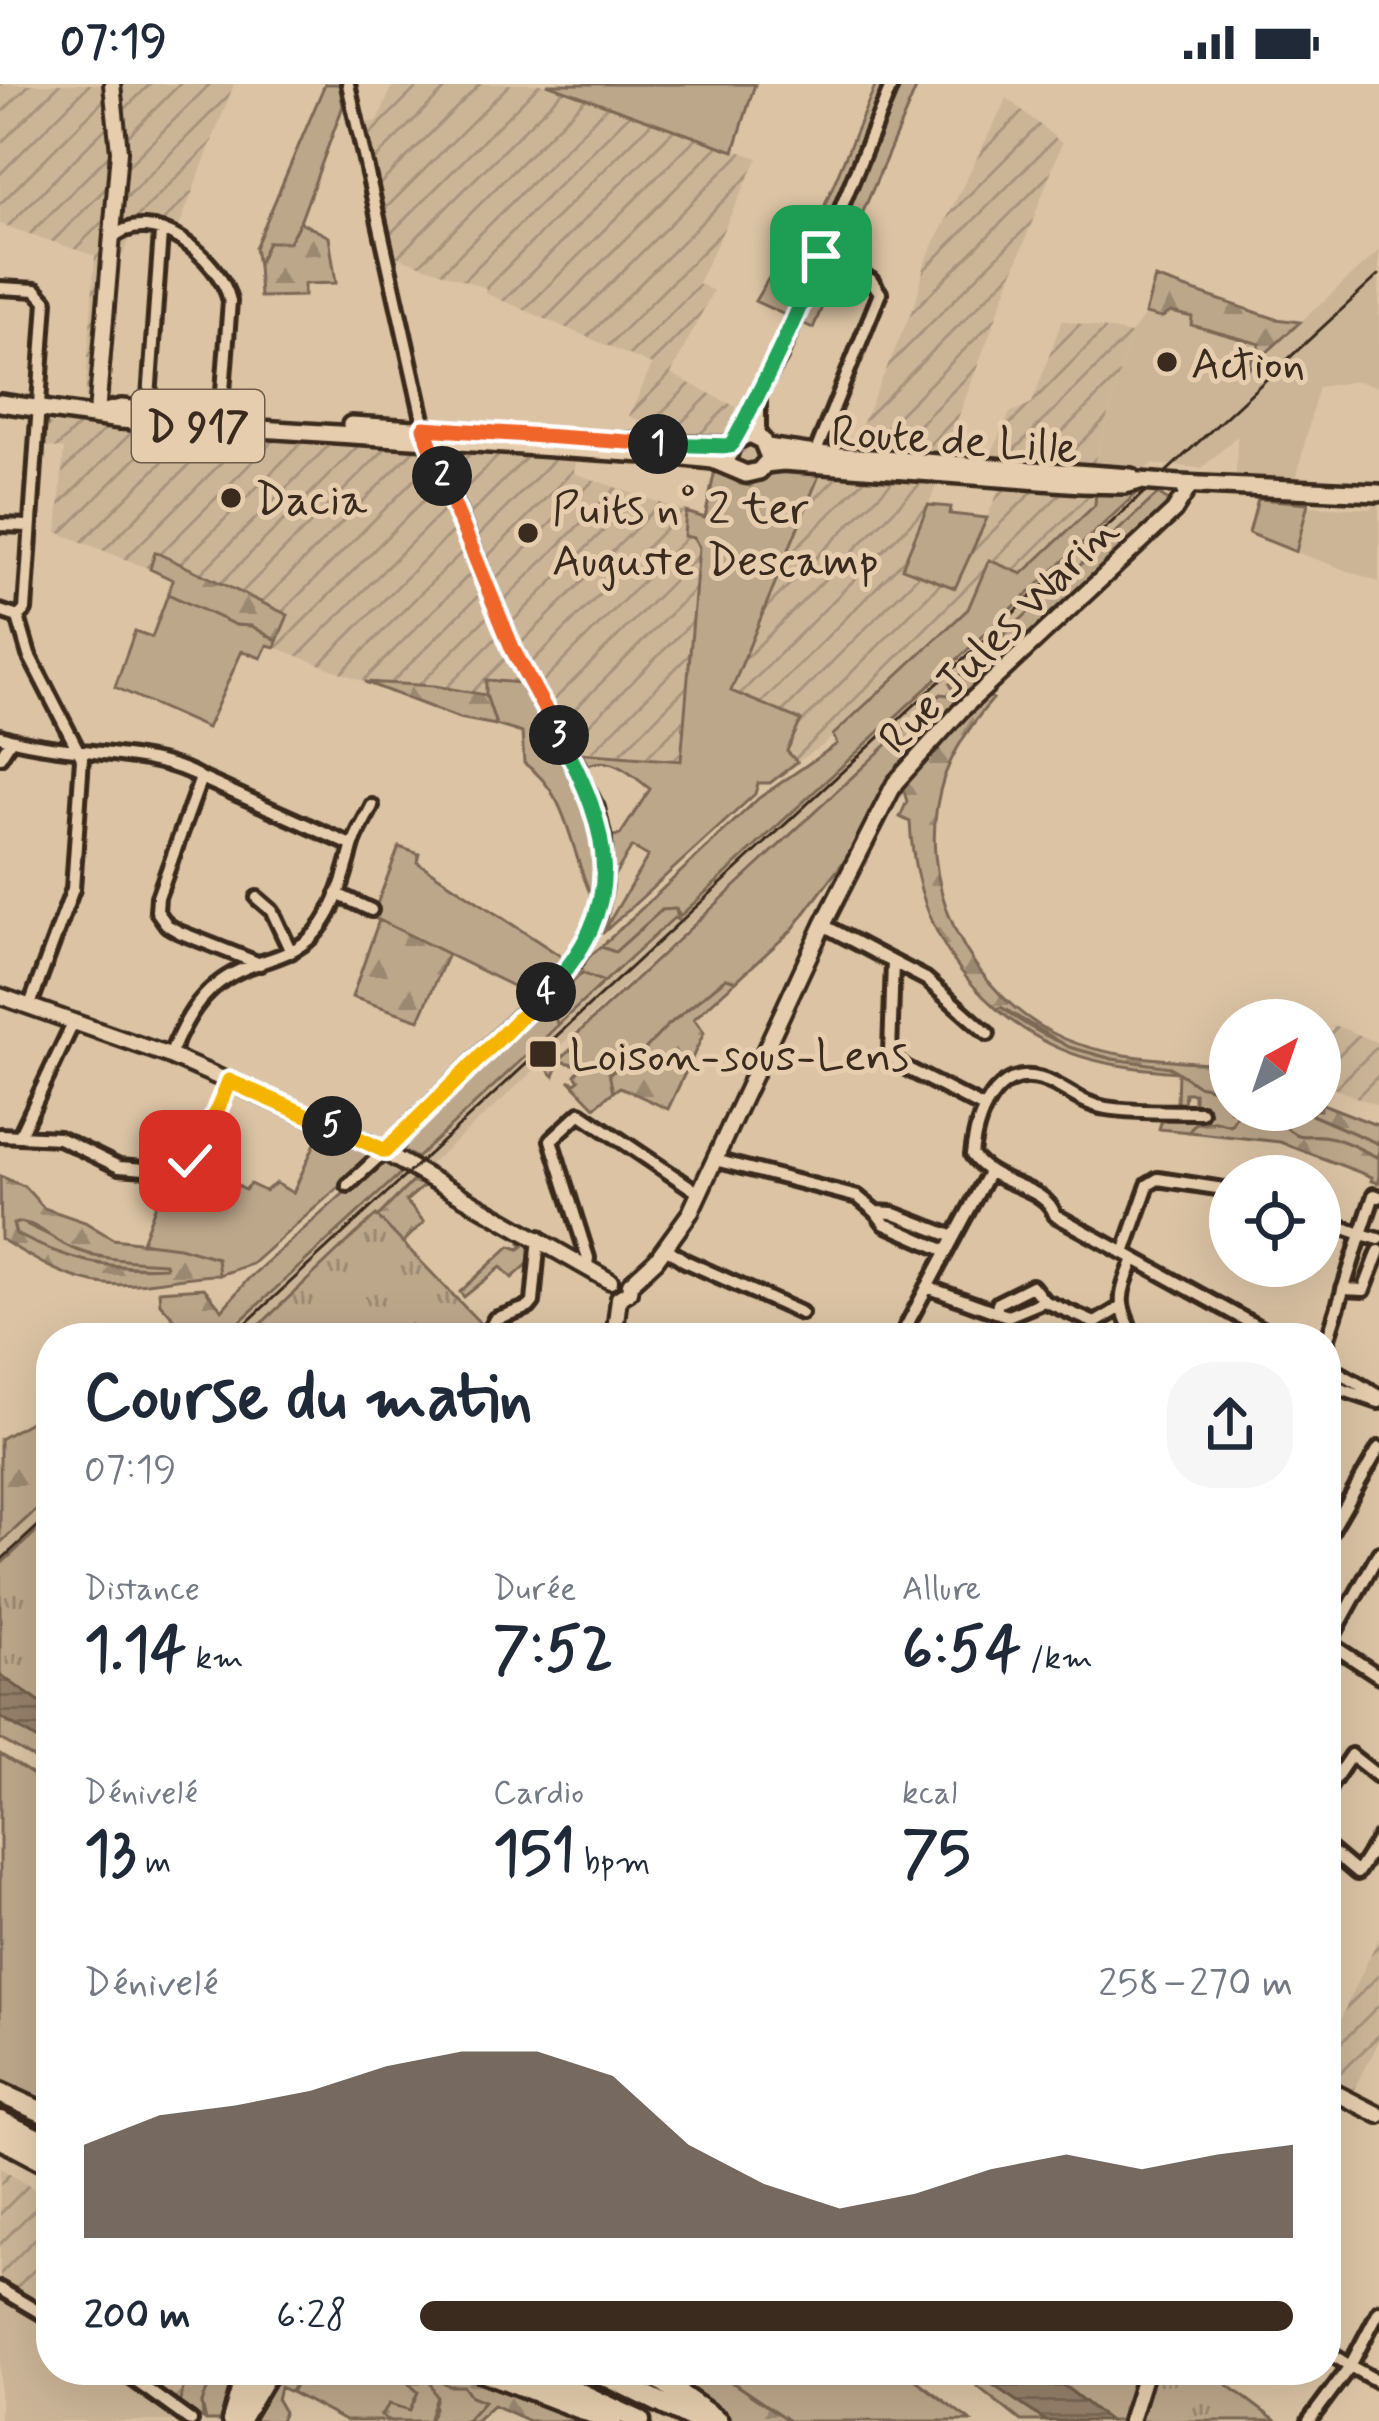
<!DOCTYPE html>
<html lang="fr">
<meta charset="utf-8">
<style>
body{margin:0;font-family:Mynerve,sans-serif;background:#f6f6f7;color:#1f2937;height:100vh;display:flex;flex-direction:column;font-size:45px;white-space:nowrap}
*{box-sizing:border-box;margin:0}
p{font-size:39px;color:#747a83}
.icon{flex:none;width:66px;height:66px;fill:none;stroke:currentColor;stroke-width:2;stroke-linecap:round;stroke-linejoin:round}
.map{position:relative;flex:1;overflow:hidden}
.panel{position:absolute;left:36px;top:1239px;width:1305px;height:1062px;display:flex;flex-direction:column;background:#fff;border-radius:48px;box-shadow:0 12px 48px #0002}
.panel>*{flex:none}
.needle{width:78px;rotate:40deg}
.fabs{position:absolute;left:1209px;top:915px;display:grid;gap:24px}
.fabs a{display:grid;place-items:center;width:132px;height:132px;border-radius:50%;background:#fff;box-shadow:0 12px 48px #0002;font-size:60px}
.pin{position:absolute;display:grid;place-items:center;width:102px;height:102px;color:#fff;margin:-51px;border-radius:24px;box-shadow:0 6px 18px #0006}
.km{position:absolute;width:60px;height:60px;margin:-30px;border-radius:50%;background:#222;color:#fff;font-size:33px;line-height:60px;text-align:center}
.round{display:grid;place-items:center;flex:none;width:126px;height:126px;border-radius:48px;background:#f6f6f7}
.headline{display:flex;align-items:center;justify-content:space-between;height:204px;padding:0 48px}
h1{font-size:66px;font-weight:800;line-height:90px}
.figures{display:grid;grid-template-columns:repeat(3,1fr);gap:18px;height:204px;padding:12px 48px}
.figures div{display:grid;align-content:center}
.figures b{font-size:60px;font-weight:800}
.figures small{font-size:33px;font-weight:400}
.figures p{font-size:33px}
.chart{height:336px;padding:24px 48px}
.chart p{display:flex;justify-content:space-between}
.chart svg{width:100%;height:216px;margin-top:12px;fill:#3b2a1e;opacity:.7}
ul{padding:0 48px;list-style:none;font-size:39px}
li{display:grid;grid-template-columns:192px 144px 1fr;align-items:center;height:90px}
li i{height:30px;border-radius:15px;background:#3b2a1e}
.status{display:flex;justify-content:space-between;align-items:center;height:84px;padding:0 60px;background:#fff;direction:ltr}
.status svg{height:33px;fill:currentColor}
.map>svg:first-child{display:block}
</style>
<div class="status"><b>07:19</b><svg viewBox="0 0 49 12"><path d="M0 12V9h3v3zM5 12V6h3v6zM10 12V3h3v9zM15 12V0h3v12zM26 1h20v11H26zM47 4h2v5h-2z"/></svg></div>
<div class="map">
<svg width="1379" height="2337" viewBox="0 0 1379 2337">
<defs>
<pattern id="industrial-furrows" width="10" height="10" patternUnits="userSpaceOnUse" patternTransform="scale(3)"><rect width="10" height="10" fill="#ccb597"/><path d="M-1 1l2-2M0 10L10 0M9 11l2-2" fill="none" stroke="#a7937b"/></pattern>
<pattern id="forest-firs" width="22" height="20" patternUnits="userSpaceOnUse" patternTransform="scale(3)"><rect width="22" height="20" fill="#bda78b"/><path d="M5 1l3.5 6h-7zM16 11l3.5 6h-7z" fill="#9b8871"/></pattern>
<pattern id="park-tufts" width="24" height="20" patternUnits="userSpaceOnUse" patternTransform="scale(3)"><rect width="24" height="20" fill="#bda78b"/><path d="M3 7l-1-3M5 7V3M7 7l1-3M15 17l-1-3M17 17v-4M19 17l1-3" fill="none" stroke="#9b8871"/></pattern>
<pattern id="water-rules" width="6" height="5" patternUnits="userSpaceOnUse" patternTransform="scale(3)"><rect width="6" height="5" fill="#95806a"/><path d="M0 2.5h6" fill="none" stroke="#7b6957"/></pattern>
</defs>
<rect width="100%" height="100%" fill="#dbc3a4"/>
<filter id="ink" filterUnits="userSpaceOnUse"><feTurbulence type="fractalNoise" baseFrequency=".00833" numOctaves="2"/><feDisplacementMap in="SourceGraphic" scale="24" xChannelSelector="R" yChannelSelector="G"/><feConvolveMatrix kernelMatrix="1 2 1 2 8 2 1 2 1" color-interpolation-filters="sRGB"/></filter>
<g filter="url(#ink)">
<path fill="#ccb597" d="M1379,167V303L1357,297L1318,303L1296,396L1236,392L1237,352L1202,384L1153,380L1145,385L1094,380L1131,250L1145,230L1161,234L1171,228L1192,233V241L1261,260L1248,285Z
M1379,394V498L1296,468L1309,422L1372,425Z
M1137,409L1158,410L951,600L953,607L948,612L941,610L865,679L493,1024L429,1081L417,1074Z
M403,1087L416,1094L246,1254H222Z
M51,1412V1434L0,1481V1459Z
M0,2213L51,2242V2286H108L179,2337H0Z"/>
<path fill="url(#industrial-furrows)" d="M0,0H234L177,148L141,133L119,178L110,315H85L95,172L0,140Z
M393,0H547L758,74L698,199L713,207L671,290L742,326L766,332L767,342L781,359L851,366L916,217L925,178L1007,14L1062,59L950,355L951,367L902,483L955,504L1001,402L1006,378L989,375L1010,329L1032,319L1062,236L1131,250L1094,380L1095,420L1022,490L989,477L968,525L825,660L797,678L786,667L681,677L583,667L564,677L487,597L486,611L435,602L365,598L275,563L287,530L155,469L150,485L57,448L64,365L42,362L47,340L414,364L575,370L574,389L704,434L716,389L714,357L647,356L651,342L629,332L652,281L485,209L486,204L386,169L357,41L378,37Z
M1334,941L1379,959V1022L1320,999V972Z
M1379,1853V1957L1354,2007L1326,1993V1966Z
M0,2084L51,2116V2242L0,2213Z
M108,2286H188L179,2320V2337Z"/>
<path fill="#bda78b" stroke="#7c6854" stroke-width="3" d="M325,0H339L343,22L300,138L289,158L268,159L258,181L255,164Z
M547,0H755L734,67Z
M876,0H918L813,244L755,217L785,167L803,173Z
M716,381L740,400L750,402L773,384L820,389L731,607L801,636L787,667L797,678L770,699H758L755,710L602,850L648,772L632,763L612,795V752L620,751L650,705C632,691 612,671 588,681L581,669L681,677L699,463L694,454L684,452L686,428L705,434Z
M1096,407L1137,409L680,832L676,825L662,826L615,868L601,863L759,714L837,660L833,651L968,525L989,476L1022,490L1095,421Z
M1158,410L1167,416L1166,422L957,617L902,680L845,776L792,846L736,897L726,894L667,942L632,979L610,989L613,1008L595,1023L569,996L575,999L579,996L575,991L582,982L560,977L554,992L548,986L581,956L577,950L941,610L948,611L953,607L950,600Z
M1258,415L1308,419L1296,468L1249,449Z
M928,421L951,423L950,430L987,434L955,504L902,484Z
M168,510L236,541L252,542L277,557L275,563L267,561L261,574L242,567L207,644L115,603L135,547L152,553Z
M486,596L520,599C559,668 606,734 594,817C569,770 572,712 524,679L522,649L496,641L486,611Z
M399,763L419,770L417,778L565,875L571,871L533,912L372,833Z
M582,888L604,898L558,941L549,922Z
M1001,923C1034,949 1072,966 1113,975C1131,978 1152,976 1169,983C1195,992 1196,1006 1230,1007V1026H1313L1312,1031L1379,1060V1074C1364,1067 1349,1058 1333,1054C1302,1046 1302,1064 1274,1031L1231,1041L1214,1037L1195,1039L1189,1048L1159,1045L1162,1035L1207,1034V1025L1194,1023V1009H1185L1184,1020L1177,1019L1178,988C1104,982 1055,974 997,925Z
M320,1048L367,1070L370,1075L252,1180L219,1191L216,1174L142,1158L166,1093L191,1084L199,1101L198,1112L218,1121L233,1099L245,1106L250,1100L265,1107L276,1099L293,1109Z
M21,1138L93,1172L166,1179V1184C106,1184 71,1178 16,1150L13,1140Z
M524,1153L531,1156V1177L512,1194L501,1183L464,1213L460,1208L510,1162L519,1165L523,1162L520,1159Z
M0,1670L51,1702V2020L0,1997Z
M188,2286H215L202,2319L203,2335L179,2320Z
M326,2286H347L354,2290L358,2286H375L388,2296L397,2286H411L409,2299L418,2308L410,2326L382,2331L391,2337H345L291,2308L297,2296L312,2302Z
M714,2286H909L912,2293L971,2337H789Z
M957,2286H971L1046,2337H1021Z
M435,2293L464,2301L484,2318L466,2337H429L435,2324L430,2299Z"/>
<path fill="url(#forest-firs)" stroke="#7c6854" stroke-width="3" fill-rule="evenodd" d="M300,138L329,153L336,199L304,200V212L260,213L258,181L268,158H289Z
M1155,194L1276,235L1300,238L1244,289L1260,260L1191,241L1192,233L1171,228L1161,234L1145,230Z
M155,468L288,531L277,557L252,542L236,541L168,510L173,496L150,485Z
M365,598L435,602L486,611L496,641L459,634Z
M986,611L993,615C972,639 955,663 944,693C910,796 969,913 1065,955C1115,976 1176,975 1230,981V1007L1197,1001L1170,983L1113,975L1069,963L1001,923L997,925C940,876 914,811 910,738L900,733L907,717L902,702L933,663Z
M676,825L678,836L674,834L604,898L582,889L549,922L558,941L547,952L417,1074L404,1067L408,1053L592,870L601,863L615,868L662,826Z
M379,836L448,870L419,936L352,913Z
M726,894L736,897L694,935L704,949L668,1025L620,1003L613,1008L609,989L632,979L667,942Z
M1320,1019L1379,1042V1060L1312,1031L1313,1026H1320Z
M1238,1028L1274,1031C1302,1064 1302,1046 1333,1054C1349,1058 1364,1068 1379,1074V1099L1371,1097L1372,1093L1280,1058L1189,1048L1195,1039L1214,1037L1231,1041Z
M381,1076L403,1087L222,1254H192L160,1219L159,1207L204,1204L222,1226L248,1195Z
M0,1092L24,1102L44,1124L85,1138L113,1155L179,1163L217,1174L219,1191C181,1191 142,1204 105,1200C66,1196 34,1175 1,1155ZM21,1138C40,1141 53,1156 71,1164C101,1176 133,1177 165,1179L166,1183C110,1187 66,1176 16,1150L13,1140Z
M416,1094L426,1100L406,1117L424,1138L396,1165L257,1254Z
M51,1326V1412L0,1459V1355Z
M0,1633L51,1664V1684L0,1655Z
M215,2286H241L221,2337H206L202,2319Z
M277,2286H326L312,2302L297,2296L291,2308L280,2303L277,2316L284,2328L280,2337H248Z
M411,2286H463L592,2337H529L493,2321L475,2337H466L484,2317L471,2312L464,2302H449L435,2293L430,2299L437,2313L429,2337H391L381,2332L389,2320L410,2326L418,2308L408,2299Z
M657,2286H714L789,2337H730Z"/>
<path fill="url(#park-tufts)" stroke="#7c6854" stroke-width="3" d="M376,1131L481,1240V1254H246Z
M51,1434V1626L0,1591V1481Z
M1044,2286H1208L1276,2337H1109Z"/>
<path fill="url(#water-rules)" stroke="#715e4c" stroke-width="3" d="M0,1591L51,1626V1664L0,1633Z
M971,2286H1044L1109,2337H1046Z"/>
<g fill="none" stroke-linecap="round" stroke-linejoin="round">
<defs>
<path id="street" d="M348,0L425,344
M111,155C151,118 220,174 230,217L221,333
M0,204L36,206L46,217L25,526L18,533L0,527
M759,315V353
M148,328L161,149
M740,352L753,319L780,273L892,0
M815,370L880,209L871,196L822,172
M0,441L29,442
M18,533L29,571L82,674L73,805L30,921
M0,652C59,672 154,664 201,694
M0,673L11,656
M337,810L371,826
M257,814L272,827L291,868
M823,841L893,878L890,969L900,981L984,1024
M893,878L926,895L988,950
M260,880L179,848L167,841L157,827L158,813L201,694L351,761
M170,972C186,932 205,899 248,883C269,875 290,871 308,856C334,835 344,793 352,764C355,751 366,735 372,722
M1201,1028C1170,1027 1137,1029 1106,1024C1086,1021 1071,1009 1054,1000C1001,973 977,1026 972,1071C995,1103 1045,1100 1055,1131L1278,1254
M0,1051L59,1054L119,1083L171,1087L190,1077L202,1063L229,997
M20,1051L74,937
M715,1076L858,1113L876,1128
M348,1101L385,1067
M1320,1136L1361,1150L1374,1111L1379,1113
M666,1164L685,1177L801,1229
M946,1167L885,1140L876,1128L892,1129L954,1153
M1124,1169L1148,1101L1158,1095L1230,1106
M1134,1175C1119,1213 1116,1217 1135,1254
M587,1180L588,1174L551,1056L580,1029L699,1109
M927,1203L996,1228
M1343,1205L1364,1206L1379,1167
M1044,1217L1032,1202L998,1219L996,1228L1008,1232L1044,1217L1095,1239L1120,1224
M485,1254L495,1235L529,1223L533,1218L539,1153
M900,1254L988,1090
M1326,1260L1361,1150L1379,1155
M1326,1281L1379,1312
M1326,1300L1379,1318
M1326,1456L1379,1364
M1379,1469L1329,1559L1379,1592
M1326,1708L1351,1671L1379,1693
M1326,1763L1357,1789L1379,1754
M0,2205L51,2235
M1379,2227L1350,2282L1379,2298
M120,2286L191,2337
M1309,2337L1350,2282L1326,2267"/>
<path id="secondary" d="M97,330L119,67L112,0
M0,912L170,972L365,1057L610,1197
M385,1067L575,877L598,831L604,801L603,755L596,724L513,565L426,349
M619,1214L629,1208L630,1200L656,1176L690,1129L823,841L895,699L960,627L1174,427L1191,400
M614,1254L619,1214
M1326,2004L1379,2031
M1130,2337L1146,2286"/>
<path id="primary" d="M0,319L120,336L675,372L713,376L746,390L759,387L765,380L783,378L1082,400L1125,401L1140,397
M100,329L121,324L201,332
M351,341L494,350
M626,358L730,362
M767,363L815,370L1131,393
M728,372L732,358L750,350L762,356L768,371
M1179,400L1379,409"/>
<path id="highway" d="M0,2009L51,2032
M0,2037L51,2061
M0,2054L51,2081
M480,2286L612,2337
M531,2286L640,2337
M593,2286L697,2337
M645,2286L718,2337
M232,2337L247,2286
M239,2337L269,2286"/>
</defs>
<use href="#street" stroke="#3b2a1e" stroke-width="20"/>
<use href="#secondary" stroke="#3b2a1e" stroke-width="22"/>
<use href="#primary" stroke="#3b2a1e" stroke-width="24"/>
<use href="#highway" stroke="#3b2a1e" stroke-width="27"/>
<use href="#street" stroke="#e5cdad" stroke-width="10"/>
<use href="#secondary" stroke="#e5cdad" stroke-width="14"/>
<use href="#primary" stroke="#e5cdad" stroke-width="15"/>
<use href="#highway" stroke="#e5cdad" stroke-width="18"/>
<path stroke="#3b2a1e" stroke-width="3" d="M230,1254L1379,191
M0,1477L51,1430"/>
<defs>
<path id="primary-bridge" d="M1140,397L1179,400"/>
</defs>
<use href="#primary-bridge" stroke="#3b2a1e" stroke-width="24" stroke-linecap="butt"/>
<use href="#primary-bridge" stroke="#e5cdad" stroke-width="15"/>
</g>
</g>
<g fill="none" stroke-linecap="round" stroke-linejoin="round" filter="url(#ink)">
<defs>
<path id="split-1" d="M658,360L730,362C741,347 747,330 757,312C781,266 801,221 821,172"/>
<path id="split-2" d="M442,392L424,344L658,360"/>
<path id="split-3" d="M442,392L513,566L559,651"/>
<path id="split-4" d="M546,908C629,823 612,748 559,651"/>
<path id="split-5" d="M332,1042L385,1067L546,908"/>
<path id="split-6" d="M190,1077L202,1063L229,997L332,1042"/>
</defs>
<use href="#split-1" stroke="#fff" stroke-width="24"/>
<use href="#split-2" stroke="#fff" stroke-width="24"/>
<use href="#split-3" stroke="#fff" stroke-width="24"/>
<use href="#split-4" stroke="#fff" stroke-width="24"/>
<use href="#split-5" stroke="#fff" stroke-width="24"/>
<use href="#split-6" stroke="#fff" stroke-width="24"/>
<use href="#split-1" stroke="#22a559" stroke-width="15"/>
<use href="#split-2" stroke="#f0652b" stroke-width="15"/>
<use href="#split-3" stroke="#f0652b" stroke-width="15"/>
<use href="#split-4" stroke="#22a559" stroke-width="15"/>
<use href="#split-5" stroke="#f5b400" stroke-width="15"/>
<use href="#split-6" stroke="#f5b400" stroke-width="15"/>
</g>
<g fill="#3b2a1e" stroke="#e5cdad" stroke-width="4.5">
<circle cx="1167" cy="278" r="12"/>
<circle cx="231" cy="414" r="12"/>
<circle cx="528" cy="449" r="12"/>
<rect x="528" y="955" width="30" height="30" rx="6"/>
</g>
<g text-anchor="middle" stroke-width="10" stroke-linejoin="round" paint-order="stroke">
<rect fill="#e5cdad" stroke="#6e5b49" stroke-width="3" x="132" y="306" width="132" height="72" rx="9"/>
<g font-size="42" font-weight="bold" fill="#3b2a1e">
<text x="198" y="357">D 917</text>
</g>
<g font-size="45" fill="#3b2a1e" stroke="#e5cdad" text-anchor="start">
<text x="1191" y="294">Action</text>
<text x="255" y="430">Dacia</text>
<text x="552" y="439">Puits n° 2 ter<tspan x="552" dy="52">Auguste Descamp</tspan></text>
<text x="570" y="986">Loison-sous-Lens</text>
</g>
<g font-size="45" fill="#3b2a1e" stroke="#e5cdad">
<text transform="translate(955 354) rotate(4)" y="16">Route de Lille</text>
<text transform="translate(997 549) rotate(-45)" y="16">Rue Jules Warin</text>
</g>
</g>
</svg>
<div class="fabs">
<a><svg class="needle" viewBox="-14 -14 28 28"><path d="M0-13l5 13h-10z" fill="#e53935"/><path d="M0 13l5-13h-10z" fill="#747a83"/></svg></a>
<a><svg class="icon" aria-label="locate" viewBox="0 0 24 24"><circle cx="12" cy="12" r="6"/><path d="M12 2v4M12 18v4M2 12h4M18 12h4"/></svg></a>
</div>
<div class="pin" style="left:821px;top:172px;background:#1e9e55"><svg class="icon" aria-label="arrive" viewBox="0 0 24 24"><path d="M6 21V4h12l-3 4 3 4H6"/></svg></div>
<div class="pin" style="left:190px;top:1077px;background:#d93025"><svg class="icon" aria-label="check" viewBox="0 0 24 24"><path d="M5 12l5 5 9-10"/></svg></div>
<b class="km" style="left:658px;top:360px">1</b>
<b class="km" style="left:442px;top:392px">2</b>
<b class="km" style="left:559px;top:651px">3</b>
<b class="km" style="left:546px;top:908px">4</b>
<b class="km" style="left:332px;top:1042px">5</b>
<section class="panel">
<div class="headline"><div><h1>Course du matin</h1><p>07:19</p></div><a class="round"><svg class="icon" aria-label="share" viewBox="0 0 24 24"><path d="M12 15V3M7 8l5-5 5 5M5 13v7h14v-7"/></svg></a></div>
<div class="figures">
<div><p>Distance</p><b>1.14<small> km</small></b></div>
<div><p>Durée</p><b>7:52</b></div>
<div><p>Allure</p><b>6:54<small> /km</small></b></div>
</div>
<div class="figures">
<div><p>Dénivelé</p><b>13<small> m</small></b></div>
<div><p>Cardio</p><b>151<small> bpm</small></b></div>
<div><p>kcal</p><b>75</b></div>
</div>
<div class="chart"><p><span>Dénivelé</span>258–270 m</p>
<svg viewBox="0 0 160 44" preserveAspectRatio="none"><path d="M0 44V25L10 19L20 17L30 14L40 9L50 6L60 6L70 11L80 25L90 33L100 38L110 35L120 30L130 27L140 30L150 27L160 25V44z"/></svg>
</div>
<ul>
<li><b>200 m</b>6:28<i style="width:100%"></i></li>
</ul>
</section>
</div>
